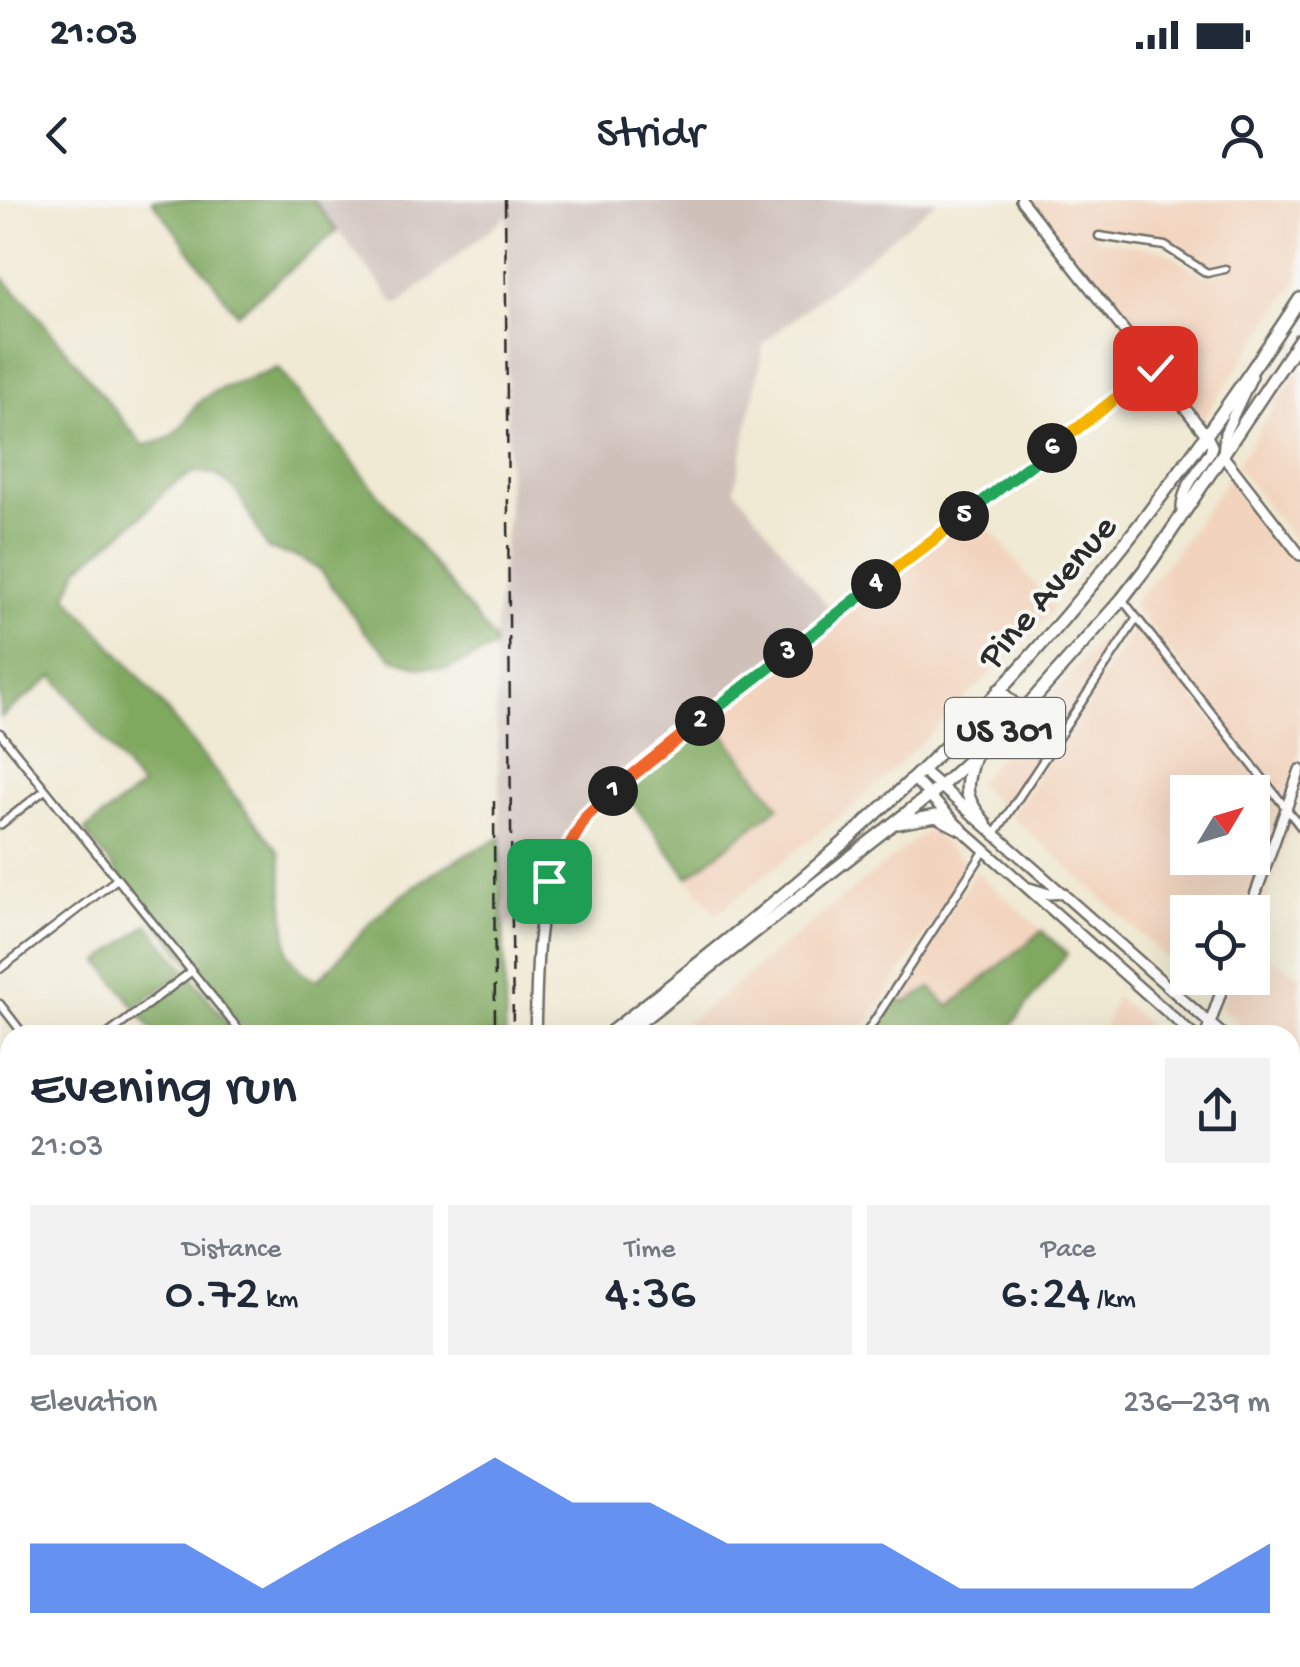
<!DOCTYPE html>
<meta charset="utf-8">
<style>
body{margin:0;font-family:"Gochi Hand",sans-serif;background:#f2f2f3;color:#1f2937;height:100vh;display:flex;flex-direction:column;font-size:38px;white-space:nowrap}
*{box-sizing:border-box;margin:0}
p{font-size:32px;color:#747a83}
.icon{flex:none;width:55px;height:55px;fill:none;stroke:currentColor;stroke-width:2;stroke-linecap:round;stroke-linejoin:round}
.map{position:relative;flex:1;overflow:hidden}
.side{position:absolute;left:0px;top:825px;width:1300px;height:642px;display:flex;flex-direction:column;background:#fff;border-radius:30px 30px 0 0;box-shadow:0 10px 40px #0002}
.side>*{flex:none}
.needle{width:65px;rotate:52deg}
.controls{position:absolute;left:1170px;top:575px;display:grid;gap:20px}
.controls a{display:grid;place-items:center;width:100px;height:100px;border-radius:0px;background:#fff;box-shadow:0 10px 40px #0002;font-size:50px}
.pin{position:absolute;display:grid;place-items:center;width:85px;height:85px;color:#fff;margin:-42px;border-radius:20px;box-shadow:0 5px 15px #0006}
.km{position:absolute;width:50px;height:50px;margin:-25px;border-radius:50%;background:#222;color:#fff;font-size:28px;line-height:50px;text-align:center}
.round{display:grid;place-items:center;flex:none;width:105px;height:105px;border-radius:0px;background:#f2f2f3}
.overview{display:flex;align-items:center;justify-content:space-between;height:170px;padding:0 30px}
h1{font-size:55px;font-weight:600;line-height:75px}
.stats{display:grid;grid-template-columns:repeat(3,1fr);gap:15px;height:170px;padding:10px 30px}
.stats div{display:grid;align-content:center;border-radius:0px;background:#f2f2f3;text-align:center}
.stats b{font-size:50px;font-weight:600}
.stats small{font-size:28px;font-weight:400}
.stats p{font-size:28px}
.chart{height:280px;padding:20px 30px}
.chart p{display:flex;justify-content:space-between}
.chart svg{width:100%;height:180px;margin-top:10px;fill:#2563eb;opacity:.7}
.status{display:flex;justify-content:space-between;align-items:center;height:70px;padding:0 50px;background:#fff;direction:ltr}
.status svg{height:28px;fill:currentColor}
header{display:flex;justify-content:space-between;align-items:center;height:130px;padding:0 30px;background:#fff;font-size:45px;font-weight:600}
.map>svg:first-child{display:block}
</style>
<div class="status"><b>21:03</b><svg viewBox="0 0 49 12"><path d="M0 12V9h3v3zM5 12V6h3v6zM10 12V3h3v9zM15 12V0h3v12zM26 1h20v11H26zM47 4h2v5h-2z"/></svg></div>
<header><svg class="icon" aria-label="back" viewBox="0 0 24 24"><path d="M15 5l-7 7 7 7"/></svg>Stridr<svg class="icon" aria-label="person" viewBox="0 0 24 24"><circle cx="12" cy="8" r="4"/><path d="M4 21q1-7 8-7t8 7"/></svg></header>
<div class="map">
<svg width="1300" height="1467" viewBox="0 0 1300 1467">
<rect width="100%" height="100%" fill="#f6f6f2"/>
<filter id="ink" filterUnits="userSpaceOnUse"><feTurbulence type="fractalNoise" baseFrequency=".01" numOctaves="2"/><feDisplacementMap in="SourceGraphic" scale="20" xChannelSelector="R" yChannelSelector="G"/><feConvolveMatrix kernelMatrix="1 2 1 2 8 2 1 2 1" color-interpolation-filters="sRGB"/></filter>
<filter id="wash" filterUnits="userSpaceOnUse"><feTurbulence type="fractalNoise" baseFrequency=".0048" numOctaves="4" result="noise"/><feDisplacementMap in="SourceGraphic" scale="40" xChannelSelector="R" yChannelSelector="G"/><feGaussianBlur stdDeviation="2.25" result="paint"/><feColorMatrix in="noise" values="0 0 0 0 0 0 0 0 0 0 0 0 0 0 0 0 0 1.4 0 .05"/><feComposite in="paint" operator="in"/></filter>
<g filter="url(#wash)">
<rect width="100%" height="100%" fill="#f0e9d3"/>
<path fill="#f2d4be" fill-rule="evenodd" d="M1026,0H1300V76L1201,222ZM1096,31L1166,42L1208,69L1228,65L1229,72L1205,76L1163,50L1095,39Z
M1300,169V348L1236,266Z
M1231,273L1300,362V559L1285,600L1132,404L1173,356Z
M976,311L1054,409L916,548L851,608L716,714L688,677L779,606L711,517Z
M1126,411L1132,418L1006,610L976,583Z
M1137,425L1282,609L1245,712H1188V777L1011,615ZM1188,592H1252V658H1188Z
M1287,617L1300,633V642L1289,628L1253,739V716Z
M928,629L970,666L860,835H673Z
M976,671L1042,731L949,808L892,800Z
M1253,747L1300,775V880L1290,871V835H1251L1220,807L1231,778H1252Z
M1116,797L1159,835H1102Z
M1300,1004V1150L1290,1152V1011Z
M10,1156V1255L0,1243V1164Z
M1300,1158V1332L1290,1340V1160Z
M10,1322V1457L0,1445V1330Z
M48,1458H124L132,1467H36Z
M537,1458H658L646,1467H538Z
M671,1458H729L739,1467H666L663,1463Z
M795,1458H988L976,1467H783Z
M1001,1458H1060L1067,1467H988Z"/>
<path fill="#cfc0ba" d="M314,0H937L764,143L735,289L833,413L599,597L582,615L550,668L504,731L494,440L508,314L507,15L397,106Z"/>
<path fill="#80a960" stroke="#566a46" stroke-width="2.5" d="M152,0H314L337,31L237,114Z
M0,75L27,102L143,245C192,240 180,211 210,194C230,183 256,177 278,168L494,440V448L448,469L420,467L392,458L365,432L321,371L300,358L268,349L236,290L215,274L195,272L168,288L142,316L79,368L67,396L143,481L280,653L288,754L303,773L317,780C342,759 354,738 376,717C412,684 457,657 501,638L506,835H248L84,631L141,587L54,476L0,518Z
M711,517L779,606L688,677L621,588Z
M148,724L186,770L136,808L100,762Z
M1042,731L1067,754L1004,835H870L892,800L906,802L931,788L949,807Z
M191,776L237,835H156L140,814Z
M10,970V1147L0,1154V1046L7,1040L0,1031V978Z"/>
</g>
<g filter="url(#ink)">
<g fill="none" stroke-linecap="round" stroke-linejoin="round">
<defs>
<path id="street" d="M1099,36L1165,46L1207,73L1225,69
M1122,399L1300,626
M0,533L243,835
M0,625L45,590
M996,632L1137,418
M0,769L117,679
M0,804L24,835
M107,835L192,771
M865,835L985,650
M0,919L10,911
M1290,1007L1300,999
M0,1159L10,1151
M1290,1345L1300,1337
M0,1452L12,1467
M462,1458L463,1467
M500,1458V1467
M1065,1458L1073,1467
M30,1467L42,1458
M982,1467L994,1458
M1131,1467L1143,1458"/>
<path id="secondary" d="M1021,0L1207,236L1212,246L1210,252C1199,270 1177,294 1183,315
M1252,176L1225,233L1223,256L1300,355
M922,570L1223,835
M913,578L961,629L1193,835
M1029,688L1049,694L1063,693
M1249,712L1300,570
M535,835C539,718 532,661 627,578L1155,169
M1206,835L1226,778
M1290,895L1300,904
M1290,918L1300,927
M1290,1156L1300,1154
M735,1458L745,1467
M776,1467L789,1458"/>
<path id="primary" d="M136,1458L144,1467
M152,1458L159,1467"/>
<path id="highway" d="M999,490L1022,512
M973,559C963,590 965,598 985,623
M898,623L936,616L961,629
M607,835C716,751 822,667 921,571C1067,430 1188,268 1300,99
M623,835L940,587L1022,512L1122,399L1152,360L1300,139
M0,1253L10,1265
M0,1281L10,1294
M0,1321L10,1312"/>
</defs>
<use href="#street" stroke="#706e66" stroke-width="11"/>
<use href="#secondary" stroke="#706e66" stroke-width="14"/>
<use href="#primary" stroke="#706e66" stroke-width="15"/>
<use href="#highway" stroke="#706e66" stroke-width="16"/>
<use href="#street" stroke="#fff" stroke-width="6"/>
<use href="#secondary" stroke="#fff" stroke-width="9"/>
<use href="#primary" stroke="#fff" stroke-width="10"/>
<use href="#highway" stroke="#fff" stroke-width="11"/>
<path stroke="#2b2b2b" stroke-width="2.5" stroke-dasharray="15 8" stroke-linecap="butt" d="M505,0L513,835
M494,601L495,835
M521,1458V1467
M312,1467C341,1456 367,1455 396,1467"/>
</g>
</g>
<g fill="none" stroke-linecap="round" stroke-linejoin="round" filter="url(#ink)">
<defs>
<path id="split-1" d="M549,681L586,617L613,591"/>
<path id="split-2" d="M613,591L700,521"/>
<path id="split-3" d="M700,521L788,453"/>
<path id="split-4" d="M788,453L876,384"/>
<path id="split-5" d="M876,384L964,316"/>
<path id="split-6" d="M964,316L1052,248"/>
<path id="split-7" d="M1052,248L1155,168"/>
</defs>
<use href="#split-1" stroke="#fff" stroke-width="20"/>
<use href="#split-2" stroke="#fff" stroke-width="20"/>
<use href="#split-3" stroke="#fff" stroke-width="20"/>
<use href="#split-4" stroke="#fff" stroke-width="20"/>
<use href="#split-5" stroke="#fff" stroke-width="20"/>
<use href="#split-6" stroke="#fff" stroke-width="20"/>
<use href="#split-7" stroke="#fff" stroke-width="20"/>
<use href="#split-1" stroke="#f0652b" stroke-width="12"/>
<use href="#split-2" stroke="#f0652b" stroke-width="12"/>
<use href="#split-3" stroke="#22a559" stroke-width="12"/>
<use href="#split-4" stroke="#22a559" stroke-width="12"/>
<use href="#split-5" stroke="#f5b400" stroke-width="12"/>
<use href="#split-6" stroke="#22a559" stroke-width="12"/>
<use href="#split-7" stroke="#f5b400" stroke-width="12"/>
</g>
<g text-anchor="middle" stroke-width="8" stroke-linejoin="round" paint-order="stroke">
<rect fill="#f6f6f2" stroke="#686867" stroke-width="2.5" x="945" y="498" width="120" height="60" rx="8"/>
<g font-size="35" font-weight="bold" fill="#2b2b2b">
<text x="1005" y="540">US 301</text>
</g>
<g font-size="38" fill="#2b2b2b" stroke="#f6f6f2">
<text transform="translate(1045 390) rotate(-49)" y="13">Pine Avenue</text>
</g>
</g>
</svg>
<div class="controls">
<a><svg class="needle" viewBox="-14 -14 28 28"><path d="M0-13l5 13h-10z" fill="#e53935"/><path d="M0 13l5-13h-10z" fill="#747a83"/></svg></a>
<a><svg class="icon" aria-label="locate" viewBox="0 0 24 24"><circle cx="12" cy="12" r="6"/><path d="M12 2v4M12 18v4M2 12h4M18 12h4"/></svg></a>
</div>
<div class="pin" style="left:549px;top:681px;background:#1e9e55"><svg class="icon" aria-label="arrive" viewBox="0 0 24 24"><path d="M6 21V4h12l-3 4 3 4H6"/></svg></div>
<div class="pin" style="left:1155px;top:168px;background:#d93025"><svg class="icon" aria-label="check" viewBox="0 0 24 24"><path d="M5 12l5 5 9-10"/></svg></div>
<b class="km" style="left:613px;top:591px">1</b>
<b class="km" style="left:700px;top:521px">2</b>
<b class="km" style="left:788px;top:453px">3</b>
<b class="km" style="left:876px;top:384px">4</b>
<b class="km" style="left:964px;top:316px">5</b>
<b class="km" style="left:1052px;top:248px">6</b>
<section class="side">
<div class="overview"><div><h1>Evening run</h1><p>21:03</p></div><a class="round"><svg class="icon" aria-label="share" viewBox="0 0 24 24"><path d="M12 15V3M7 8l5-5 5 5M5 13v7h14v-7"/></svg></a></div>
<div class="stats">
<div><p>Distance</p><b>0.72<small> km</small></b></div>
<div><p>Time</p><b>4:36</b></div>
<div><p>Pace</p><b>6:24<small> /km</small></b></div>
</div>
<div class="chart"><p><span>Elevation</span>236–239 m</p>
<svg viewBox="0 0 160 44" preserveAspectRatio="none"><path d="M0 44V27L10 27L20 27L30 38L40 27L50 17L60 6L70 17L80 17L90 27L100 27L110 27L120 38L130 38L140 38L150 38L160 27V44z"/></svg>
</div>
</section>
</div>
